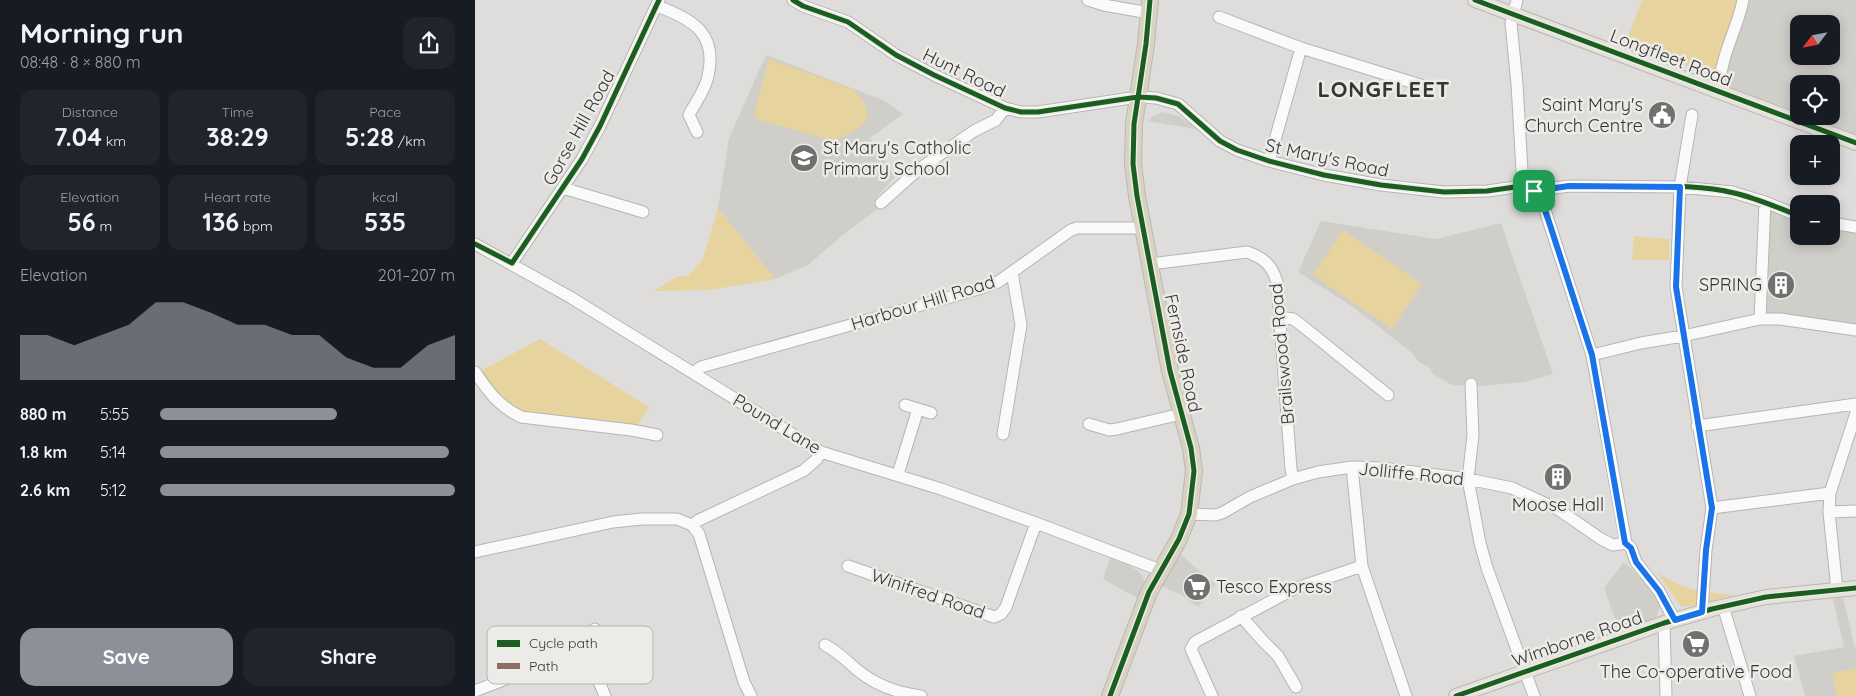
<!DOCTYPE html>
<meta charset="utf-8">
<style>
body{margin:0;font-family:Quicksand,sans-serif;background:#20242c;color:#f1f3f6;height:100vh;display:flex;flex-direction:column;font-size:19px;white-space:nowrap}
*{box-sizing:border-box;margin:0}
p{font-size:16px;color:#9ea1a6}
.icon{flex:none;width:28px;height:28px;fill:none;stroke:currentColor;stroke-width:2;stroke-linecap:round;stroke-linejoin:round}
.map{position:relative;flex:1;overflow:hidden}
.side{display:flex;flex-direction:column;background:#171b24;width:475px}
.side>*{flex:none}
.needle{width:32px;rotate:238deg}
.fabs{position:absolute;left:1315px;top:15px;display:grid;gap:10px}
.fabs a{display:grid;place-items:center;width:50px;height:50px;border-radius:10px;background:#171b24;box-shadow:0 2px 12px #0003;font-size:25px}
.pin{position:absolute;display:grid;place-items:center;width:42px;height:42px;color:#fff;margin:-21px;border-radius:10px;box-shadow:0 2px 8px #0006}
.round{display:grid;place-items:center;flex:none;width:52px;height:52px;border-radius:15px;background:#20242c}
.headline{display:flex;align-items:center;justify-content:space-between;height:85px;padding:0 20px}
h1{font-size:28px;font-weight:700;line-height:38px}
.stats{display:grid;grid-template-columns:repeat(3,1fr);gap:8px;height:85px;padding:5px 20px}
.stats div{display:grid;align-content:center;border-radius:12px;background:#20242c;text-align:center}
.stats b{font-size:25px;font-weight:700}
.stats small{font-size:14px;font-weight:400}
.stats p{font-size:14px}
.chart{height:140px;padding:10px 20px}
.chart p{display:flex;justify-content:space-between}
.chart svg{width:100%;height:90px;margin-top:5px;fill:#8c9099;opacity:.7}
.cta{display:flex;gap:10px;margin-top:auto;padding:10px 20px}
.cta a{flex:1;height:58px;border-radius:15px;background:#8c9099;color:#fff;font-size:20px;font-weight:700;line-height:58px;text-align:center}
.cta a+a{background:#20242c;color:#f1f3f6}
ul{padding:0 20px;list-style:none;font-size:16px}
li{display:grid;grid-template-columns:80px 60px 1fr;align-items:center;height:38px}
li i{height:12px;border-radius:6px;background:#8c9099}
main{display:flex;flex:1;min-height:0}
.map>svg:first-child{display:block}
</style>
<main>
<section class="side">
<div class="headline"><div><h1>Morning run</h1><p>08:48 · 8 × 880 m</p></div><a class="round"><svg class="icon" aria-label="share" viewBox="0 0 24 24"><path d="M12 15V3M7 8l5-5 5 5M5 13v7h14v-7"/></svg></a></div>
<div class="stats">
<div><p>Distance</p><b>7.04<small> km</small></b></div>
<div><p>Time</p><b>38:29</b></div>
<div><p>Pace</p><b>5:28<small> /km</small></b></div>
</div>
<div class="stats">
<div><p>Elevation</p><b>56<small> m</small></b></div>
<div><p>Heart rate</p><b>136<small> bpm</small></b></div>
<div><p>kcal</p><b>535</b></div>
</div>
<div class="chart"><p><span>Elevation</span>201–207 m</p>
<svg viewBox="0 0 160 44" preserveAspectRatio="none"><path d="M0 44V22L10 22L20 27L30 22L40 17L50 6L60 6L70 11L80 17L90 17L100 22L110 22L120 33L130 38L140 38L150 27L160 22V44z"/></svg>
</div>
<ul>
<li><b>880 m</b>5:55<i style="width:60%"></i></li>
<li><b>1.8 km</b>5:14<i style="width:98%"></i></li>
<li><b>2.6 km</b>5:12<i style="width:100%"></i></li>
</ul>
<div class="cta"><a>Save</a><a>Share</a></div>
</section>
<div class="map">
<svg width="1381" height="696" viewBox="0 0 1381 696">
<rect width="100%" height="100%" fill="#dedddb"/>
<path fill="#d0cec8" fill-rule="evenodd" d="M1268,0H1381V143L1241,90ZM1324,24H1356V56H1324ZM1324,84H1356V116H1324Z
M291,55L410,101L428,114L395,138L420,177L402,196L406,203L405,207L369,234L333,265L300,279L243,208L254,138Z
M687,112L703,116L726,130L673,121L678,116Z
M1290,202L1324,216V236H1356V223L1381,227V330L1285,319Z
M846,221L961,239L1026,223L1078,374L1049,382L1005,386L977,385L958,374L955,368L944,362L936,352L878,307L823,272Z
M706,555L740,584L723,607L707,595L684,585Z
M635,558L651,563L664,572L672,584L666,600L628,579Z
M1149,562L1175,586L1184,601L1185,607L1181,618L1175,621L1145,632L1129,588Z
M1368,597L1379,644L1381,647V696H1330L1319,656L1369,647L1358,599Z"/>
<path fill="#e6d39d" d="M1167,0H1264L1241,76L1151,43Z
M294,59L378,89C387,98 393,106 392,119L383,129L359,141L281,119L279,114Z
M243,208L300,279L234,290L179,291L203,276H213L228,259Z
M868,230L947,284L917,329L838,275Z
M1159,236L1194,239V260H1157Z
M65,339L174,407L162,426L57,416L31,405L6,371Z
M1183,573C1212,592 1227,592 1261,595L1209,607L1205,605Z
M1381,668V696H1362L1357,673Z"/>
<g fill="none" stroke-linecap="round" stroke-linejoin="round">
<defs>
<path id="minor" d="M318,0L328,6L373,22L421,55L459,75L530,108L546,112H563L663,97L681,98L703,104L745,141L762,150L794,161L849,175L906,185L969,192L1012,191L1047,186L1053,183
M613,0L629,5L674,13
M1042,0L1036,23L1042,84L1047,171L1053,183L1069,207L1117,355L1151,543L1156,548L1161,562L1184,591L1199,620
M182,6C217,19 243,33 233,76C231,89 220,103 214,115L222,132
M744,17L826,48L952,87
M1241,90C1244,81 1246,73 1248,64C1253,42 1264,22 1268,0
M1217,115L1205,187L1201,287L1237,508L1231,550L1227,612
M794,161L826,48
M88,188L168,212
M1059,191L1094,186L1205,187L1257,192L1290,202L1324,216
M406,203L444,169L499,131L521,120L530,108
M1356,223L1381,227
M0,244L95,297L346,452L466,489L561,523L685,570
M37,263L107,159L125,126L184,0
M675,264L772,252C789,258 797,265 802,282L816,469L818,479
M805,317L818,319L825,324L913,395
M1285,319L1290,202
M1117,355L1166,343L1208,336L1285,319H1305L1381,330
M0,372C15,393 22,405 46,417L156,430L182,435
M219,373L226,367L507,288L523,282L596,230L602,228H668
M996,384L998,435L993,479L1005,543L1012,568L1059,696
M430,405L456,413
M614,424L634,430L642,429L706,414
M1222,426L1381,404
M528,434L546,325L537,272
M877,467L887,566L931,696
M423,474L443,409
M1237,508L1355,493
M1354,512L1381,511
M714,514L740,515L747,513L775,497L818,479L843,472L877,467L907,468L993,479L1037,488L1084,510L1126,539L1138,545L1151,543
M217,525L224,520L328,471L341,460L346,452
M0,552L138,522L167,519H202L217,525L224,534L269,682L276,696
M373,566L519,617L526,614L531,607L561,523
M1362,590L1354,512L1355,493L1381,413
M1248,606L1275,696
M766,616L788,641L803,656L821,687
M1189,623L1191,696
M350,645C362,651 371,660 381,669C400,685 422,693 446,696
M109,650L113,655L130,696
M109,650L120,629
M0,691L103,651L109,650
M737,696L716,649L720,642L819,589L887,566"/>
<path id="major" d="M1000,0L1381,143
M981,696L1189,623L1237,609L1291,597L1381,588"/>
<path id="highway" d="M635,696L674,592L704,539L714,514L719,471L716,448L695,371L662,196L658,164L659,124L671,44L675,0"/>
</defs>
<use href="#minor" stroke="#b6b5b4" stroke-width="13"/>
<use href="#major" stroke="#b8b8b7" stroke-width="16"/>
<use href="#highway" stroke="#b8b8b7" stroke-width="18"/>
<use href="#minor" stroke="#fafafa" stroke-width="11"/>
<use href="#major" stroke="#e6e2d8" stroke-width="14"/>
<use href="#highway" stroke="#d8d3c1" stroke-width="16"/>
<path stroke="#8d6e63" stroke-width="4" stroke-dasharray="8 4" stroke-linecap="butt" d="M1227,612L1229,574"/>
<defs>
<path id="cycleway" d="M318,0L328,6L373,22L421,55L459,75L530,108L546,112H563L663,97L681,98L703,104L745,141L762,150L794,161L849,175L906,185L969,192L1012,191L1047,186L1053,183L1062,194C1091,182 1125,186 1156,186C1189,186 1227,185 1259,193C1281,198 1302,207 1324,216
M1000,0L1381,143
M0,244L37,263L107,159L125,126L184,0
M635,696L674,592L704,539L714,514L719,471L716,448L695,371L662,196L658,164L659,124L671,44L675,0
M981,696L1189,623L1237,609L1291,597L1381,588"/>
</defs>
<use href="#cycleway" stroke="#ecebe7" stroke-width="8"/>
<use href="#cycleway" stroke="#1b5e20" stroke-width="5"/>
</g>
<g fill="none" stroke-linecap="round" stroke-linejoin="round">
<defs>
<path id="route" d="M1094,186L1205,187L1201,287L1237,508L1231,550L1227,612L1200,620L1184,591L1161,562L1156,548L1150,543L1117,355L1076,228L1069,207L1059,191Z"/>
</defs>
<use href="#route" stroke="#fff" stroke-width="10"/>
<use href="#route" stroke="#1a73e8" stroke-width="6"/>
</g>
<defs>
<symbol id="civic-disc" viewBox="-11 -11 22 22"><circle r="9.5" fill="#71706f" stroke="#ecebe7"/><path d="M-.6-6.5H3V-4.5H.6V-3L4-1V1h2V6H-6V1h2V-1L-.6-3ZM-1.2 2.5V6h2.4V2.5Z" fill="#fff"/></symbol>
<symbol id="school-disc" viewBox="-11 -11 22 22"><circle r="9.5" fill="#71706f" stroke="#ecebe7"/><path d="M0-5L7-2L0 1L-7-2ZM-4 1L0 2.5L4 1V4Q0 6-4 4Z" fill="#fff"/></symbol>
<symbol id="building-disc" viewBox="-11 -11 22 22"><circle r="9.5" fill="#71706f" stroke="#ecebe7"/><path d="M-4-6H4V6H1V3H-1V6H-4ZM-2.5-4.3h1.7v1.8h-1.7ZM.8-4.3h1.7v1.8H.8ZM-2.5-1h1.7V.8h-1.7ZM.8-1h1.7V.8H.8Z" fill="#fff"/></symbol>
<symbol id="supermarket-disc" viewBox="-11 -11 22 22"><circle r="9.5" fill="#71706f" stroke="#ecebe7"/><path d="M-6-5.5h2.5l.6 2H6L4.5 2H-2.5L-4.4-4H-6ZM-1.5 3.2a1.3 1.3 0 1 0 .1 0ZM3 3.2a1.3 1.3 0 1 0 .1 0Z" fill="#fff"/></symbol>
</defs>
<g fill-rule="evenodd">
<use href="#civic-disc" x="1171" y="99" width="32" height="32"/>
<use href="#school-disc" x="313" y="142" width="32" height="32"/>
<use href="#building-disc" x="1290" y="269" width="32" height="32"/>
<use href="#building-disc" x="1067" y="461" width="32" height="32"/>
<use href="#supermarket-disc" x="706" y="571" width="32" height="32"/>
<use href="#supermarket-disc" x="1205" y="628" width="32" height="32"/>
</g>
<g text-anchor="middle" stroke-width="5" stroke-linejoin="round" paint-order="stroke">
<g font-size="18" fill="#373635" stroke="#ecebe7">
<text transform="translate(1196 58) rotate(21)" y="6">Longfleet Road</text>
<text transform="translate(489 73) rotate(26)" y="6">Hunt Road</text>
<text transform="translate(104 128) rotate(-61)" y="6">Gorse Hill Road</text>
<text transform="translate(852 158) rotate(12)" y="6">St Mary's Road</text>
<text transform="translate(448 303) rotate(-17)" y="6">Harbour Hill Road</text>
<text transform="translate(708 353) rotate(78)" y="6">Fernside Road</text>
<text transform="translate(807 354) rotate(-95)" y="6">Brailswood Road</text>
<text transform="translate(302 424) rotate(31)" y="6">Pound Lane</text>
<text transform="translate(936 474) rotate(6)" y="6">Jolliffe Road</text>
<text transform="translate(453 594) rotate(19)" y="6">Winifred Road</text>
<text transform="translate(1102 639) rotate(-19)" y="6">Wimborne Road</text>
</g>
<g font-size="18" fill="#373635" stroke="#ecebe7" text-anchor="end">
<text x="1168" y="111">Saint Mary's<tspan x="1168" dy="21">Church Centre</tspan></text>
<text x="348" y="154" text-anchor="start">St Mary's Catholic<tspan x="348" dy="21">Primary School</tspan></text>
<text x="1287" y="291">SPRING</text>
<text x="1083" y="511" text-anchor="middle">Moose Hall</text>
<text x="741" y="593" text-anchor="start">Tesco Express</text>
<text x="1221" y="678" text-anchor="middle">The Co-operative Food</text>
</g>
<g font-size="22" font-weight="bold" letter-spacing="1" fill="#373635" stroke="#ecebe7">
<text x="909" y="97">LONGFLEET</text>
</g>
</g>
<rect x="12" y="626" width="166" height="58" rx="8" fill="#ecebe7" stroke="#b6b5b2" stroke-width="1"/>
<rect x="22" y="640" width="23" height="7" fill="#1b5e20"/>
<rect x="22" y="663" width="23" height="6" fill="#8d6e63"/>
<g font-size="14" fill="#373635">
<text x="54" y="648">Cycle path</text>
<text x="54" y="671">Path</text>
</g>
</svg>
<div class="fabs">
<a><svg class="needle" viewBox="-14 -14 28 28"><path d="M0-13l5 13h-10z" fill="#e53935"/><path d="M0 13l5-13h-10z" fill="#9ea1a6"/></svg></a>
<a><svg class="icon" aria-label="locate" viewBox="0 0 24 24"><circle cx="12" cy="12" r="6"/><path d="M12 2v4M12 18v4M2 12h4M18 12h4"/></svg></a>
<a>+</a>
<a>−</a>
</div>
<div class="pin" style="left:1059px;top:191px;background:#1e9e55"><svg class="icon" aria-label="arrive" viewBox="0 0 24 24"><path d="M6 21V4h12l-3 4 3 4H6"/></svg></div>
</div>
</main>
